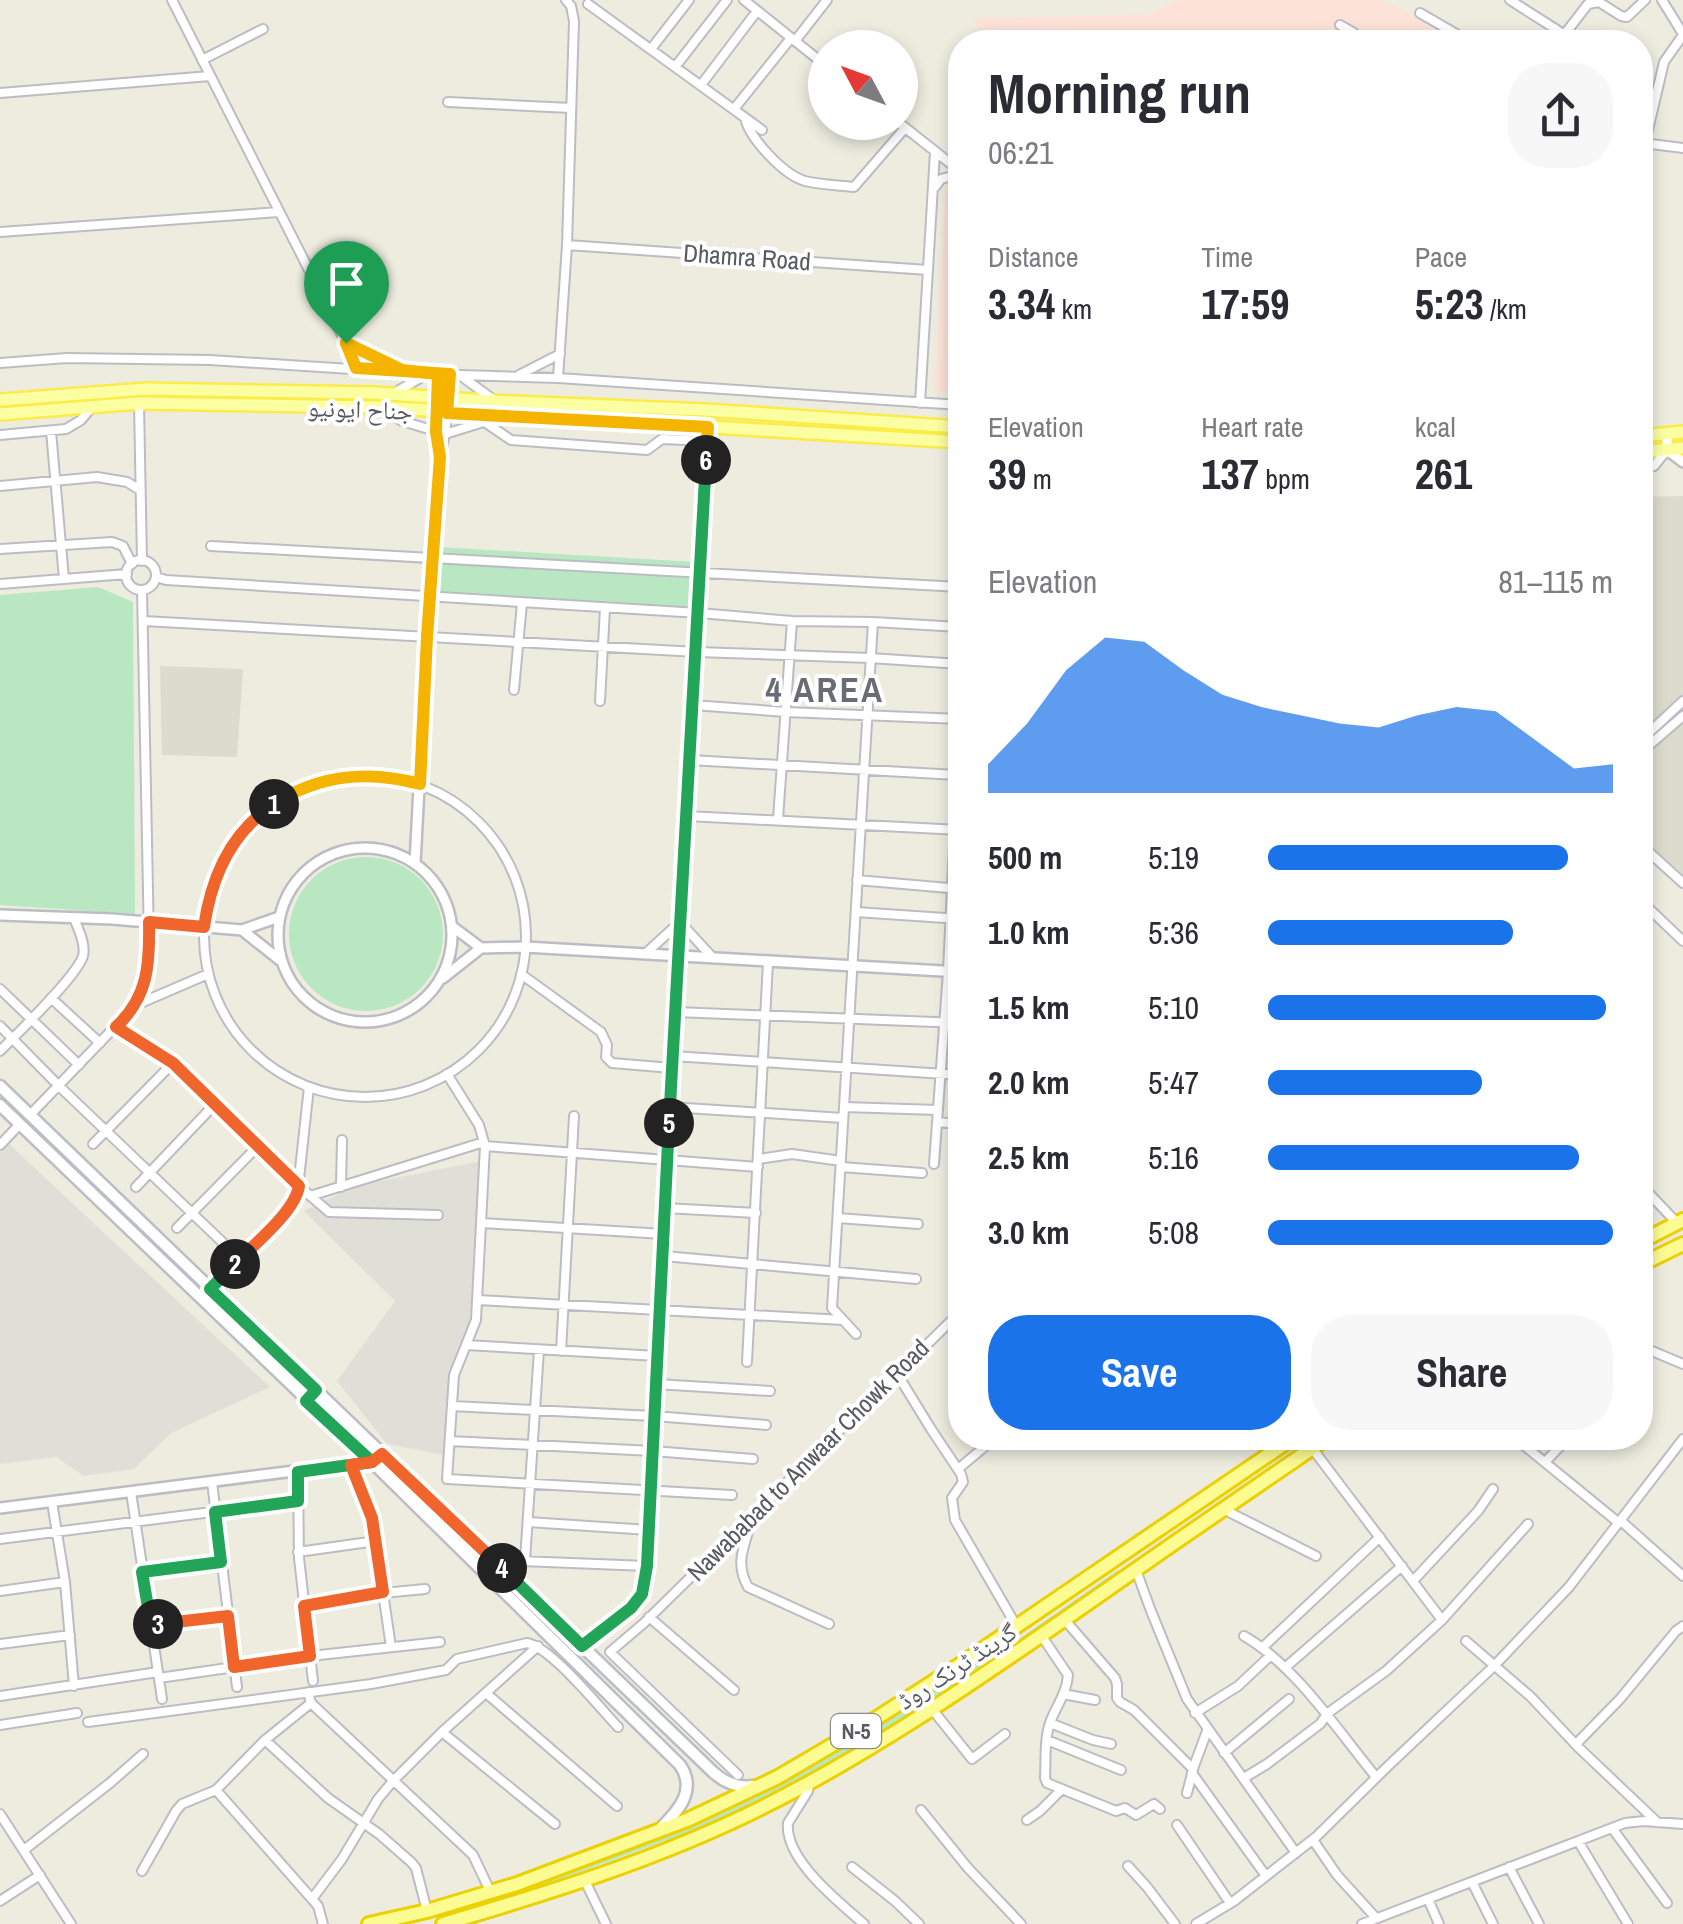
<!DOCTYPE html>
<meta charset="utf-8">
<style>
body{margin:0;font-family:"Archivo Narrow","Noto Naskh Arabic",sans-serif;background:#f7f7f7;color:#2b2b33;height:100vh;display:flex;flex-direction:column;font-size:38px;white-space:nowrap}
*{box-sizing:border-box;margin:0}
p{font-size:32px;color:#7c7c81}
.icon{flex:none;width:55px;height:55px;fill:none;stroke:currentColor;stroke-width:2;stroke-linecap:round;stroke-linejoin:round}
.map{position:relative;flex:1;overflow:hidden}
.sheet{position:absolute;left:948px;top:30px;width:705px;height:1420px;display:flex;flex-direction:column;background:#fff;border-radius:40px;box-shadow:0 5px 15px #0003}
.sheet>*{flex:none}
.needle{width:65px;rotate:311deg}
.controls{position:absolute;left:808px;top:30px;display:grid;gap:20px}
.controls a{display:grid;place-items:center;width:110px;height:110px;border-radius:50%;background:#fff;box-shadow:0 5px 15px #0003;font-size:50px}
.pin{position:absolute;display:grid;place-items:center;width:85px;height:85px;color:#fff;margin:-102px -42px;border-radius:50% 50% 50% 0;rotate:-45deg;box-shadow:0 0 10px #0007}
.pin .icon{rotate:45deg}
.km{position:absolute;width:50px;height:50px;margin:-25px;border-radius:50%;background:#222;color:#fff;font-size:28px;line-height:50px;text-align:center}
.round{display:grid;place-items:center;flex:none;width:105px;height:105px;border-radius:40px;background:#f7f7f7}
.overview{display:flex;align-items:center;justify-content:space-between;height:170px;padding:0 40px}
h1{font-size:55px;font-weight:800;line-height:75px}
.stats{display:grid;grid-template-columns:repeat(3,1fr);gap:15px;height:170px;padding:10px 40px}
.stats div{display:grid;align-content:center}
.stats b{font-size:42px;font-weight:800}
.stats small{font-size:28px;font-weight:400}
.stats p{font-size:28px}
.chart{height:280px;padding:20px 40px}
.chart p{display:flex;justify-content:space-between}
.chart svg{width:100%;height:180px;margin-top:10px;fill:#1a73e8;opacity:.7}
.primary-button{display:flex;gap:20px;margin-top:auto;padding:20px 40px}
.primary-button a{flex:1;height:115px;border-radius:40px;background:#1a73e8;color:#fff;font-size:40px;font-weight:800;line-height:115px;text-align:center}
.primary-button a+a{background:#f7f7f7;color:#2b2b33}
ul{padding:0 40px;list-style:none;font-size:32px}
li{display:grid;grid-template-columns:160px 120px 1fr;align-items:center;height:75px}
li i{height:25px;border-radius:12px;background:#1a73e8}
.map>svg:first-child{display:block}
</style>
<div class="map">
<svg width="1683" height="1924" viewBox="0 0 1683 1924">
<rect width="100%" height="100%" fill="#edecdf"/>
<path fill="#e0dfd7" d="M8,1143L86,1216L270,1387L171,1433L134,1469L84,1476L56,1457L0,1464V1152Z
M481,1161L473,1323L452,1370L444,1455L387,1444L337,1381L395,1301L304,1211L355,1186Z"/>
<path fill="#dcdcce" d="M1683,496V875L1640,837V497Z
M160,666L243,669L237,757L162,755Z"/>
<path fill="#fde2d8" d="M1176,0H1379L1405,10L1454,42H985L974,18L1148,15Z
M960,181V393L935,392L946,185Z"/>
<path fill="#b9e7c2" d="M438,547L696,562L695,602L686,609L444,594L435,587Z
M98,587L133,602L135,914L0,905V595Z
M289 934a77 77 0 1 1 154 0a77 77 0 1 1-154 0Z
M1118,1570L1120,1576L982,1671L820,1773L704,1829L664,1841L544,1885H535V1881L741,1800L803,1770L969,1667L983,1662L1006,1648Z"/>
<g fill="none" stroke-linecap="round" stroke-linejoin="round">
<defs>
<path id="minor" d="M172,0L346,343L356,368
M744,0L825,65
M1510,0L1576,42
M1662,0L1683,34
M588,4L762,130
M1420,13L1470,42
M1340,25L1354,33L1361,42
M1564,35L1588,4L1599,2L1621,16L1627,17L1645,0
M795,41L827,0
M651,49L689,0
M202,60L263,29
M675,67L727,0
M701,85L757,11
M1640,87L1656,95
M0,93L210,76
M448,102L571,108
M734,109L791,38
M745,118C750,139 784,175 805,181C821,185 838,185 854,187L905,128
M898,122L960,171
M1643,143L1683,148
M1645,143L1664,62L1683,35
M935,187L941,179L960,174
M0,232L279,212
M567,245L928,270
M348,344L398,368
M0,363L67,358L210,360L428,374L558,378L960,405
M438,374L436,432L439,453
M519,375L560,354
M461,376L494,400
M558,378L567,245L574,21L571,6L566,0
M396,392L427,374
M139,403L142,561
M920,403L935,152
M381,409L402,421L445,434L503,416
M486,423L511,440L647,450L662,439L706,441
M51,431L64,579
M0,435L66,429L81,420L92,407
M440,457L445,434L451,374
M1640,468L1654,466L1667,450
M0,486L97,477L127,482L140,490
M211,546L960,587
M0,549L112,542L123,546L132,564
M126 575a15 15 0 1 1 30 0a15 15 0 1 1-30 0Z
M156,577L166,580L699,613L792,621L873,622L960,627
M0,584L127,574
M144,621L697,652L870,658L960,664
M514,690L522,603
M600,701L605,608
M693,705L786,712L960,719
M1640,741L1683,701
M1640,753L1683,716
M690,760L957,775
M204 936a161 161 0 1 1 322 0a161 161 0 1 1-322 0Z
M687,816L960,830
M778,819L792,621
M1640,844L1683,883
M857,880L960,889
M1640,900L1683,941
M856,912L960,919
M645,954L680,922L713,958
M521,974L601,1032L607,1045L606,1057L612,1063L672,1068
M0,989L79,1065
M51,998L100,1043
M136,1005L208,974
M675,1012L960,1023
M0,1026L59,1086L240,1259
M116,1027L173,1063L299,1186L329,1212L438,1215
M0,1051C17,1034 77,976 83,956C86,944 78,929 74,918
M673,1056L960,1075
M447,1074L479,1125L485,1146L476,1320L454,1375L447,1479L732,1495
M670,1107L843,1118
M844,1107L938,1110
M30,1115L136,1005L144,989L149,941L142,590
M937,1122L960,1124
M93,1144L173,1063
M0,1145L19,1125
M485,1146L758,1167
M759,1159L792,1154L841,1161
M934,1164L948,972L960,718
M841,1167L922,1173
M1640,1184L1677,1223
M136,1187L215,1104
M341,1187L342,1140
M310,1196L484,1142
M665,1208L756,1213
M838,1218L918,1224
M482,1223L664,1234
M177,1228L258,1146
M664,1256L916,1279
M211,1289L289,1208L297,1197L309,1087
M478,1300L843,1320
M856,1334L832,1308L873,622
M466,1345L658,1356
M1640,1346L1683,1364
M561,1351L574,1116
M747,1362L768,962
M896,1372L931,1429L961,1474L963,1482L952,1498L955,1520L1017,1627
M656,1384L770,1391
M452,1406L654,1416L766,1425
M1515,1438L1619,1523
M450,1441L653,1451L753,1459
M1312,1448L1442,1620
M1545,1462L1568,1438
M351,1465L372,1518L391,1647
M958,1469L995,1438
M298,1472L299,1558L313,1681
M212,1482L237,1687
M131,1492L162,1699
M52,1502L65,1582L74,1686
M1223,1509L1316,1556
M752,1519C745,1545 734,1562 748,1587L829,1624
M1621,1521L1683,1576
M528,1522L649,1530
M0,1539L298,1501
M298,1552L376,1541
M493,1560L647,1566
M525,1560L539,1350
M1136,1570L1151,1611L1187,1699L1296,1853
M142,1573L221,1561
M1413,1581L1478,1511L1493,1489
M0,1591L65,1582
M304,1606L383,1593L425,1589
M649,1617L734,1690
M1064,1619L1115,1678L1117,1684V1698L1120,1702L1134,1710L1193,1769
M151,1625L228,1615
M1041,1635L1068,1675C1067,1692 1057,1705 1051,1720C1044,1737 1046,1760 1045,1778L1047,1783L1116,1811L1125,1808L1136,1815L1154,1804L1160,1809
M1244,1636C1295,1665 1339,1732 1376,1777
M1466,1641L1531,1697L1578,1747L1657,1822
M0,1644L70,1635
M583,1646L631,1608L642,1595L647,1566L708,427
M1263,1647L1380,1537
M1287,1666L1402,1566
M159,1678L310,1656L440,1642
M308,1692L311,1703L473,1855L490,1891
M486,1693L617,1806
M1063,1694L1095,1700
M0,1696L158,1672
M932,1709L972,1759L1005,1734
M1195,1713L1238,1686L1271,1655
M88,1722L371,1684L446,1670L457,1659L527,1643C551,1647 600,1708 618,1727
M1050,1723L1093,1740L1111,1744
M0,1725L77,1713
M442,1732L555,1824
M265,1740L328,1798L379,1834L411,1862L416,1868L427,1911
M1047,1740L1121,1770
M1576,1744L1620,1699L1676,1631L1683,1626
M1224,1753L1289,1699
M1192,1773L1266,1876
M738,1775L610,1652L644,1623L960,1312
M1244,1778L1267,1764L1320,1724L1328,1713L1386,1671L1442,1620L1528,1524
M809,1783L808,1791L788,1823C784,1859 839,1902 864,1924
M216,1790L312,1899L318,1906L323,1924
M1187,1793L1194,1766L1207,1731
M921,1810L968,1868L1021,1924
M0,1814L71,1924
M1027,1820L1040,1811L1062,1789
M1177,1825L1230,1903
M1612,1828L1667,1903
M1313,1840L1337,1875L1376,1918
M1578,1841L1628,1924
M24,1850L110,1783L143,1754
M1128,1866L1147,1887L1175,1924
M852,1867L895,1901L919,1924
M1509,1867L1539,1924
M142,1871L176,1811L182,1804L216,1790L265,1740L311,1703
M584,1879L606,1924
M1472,1882L1493,1924
M312,1899L342,1859L378,1799L393,1781L442,1732L538,1646
M1428,1899L1439,1924
M0,1901L40,1875
M1196,1924L1234,1901L1316,1837L1387,1767L1494,1666L1569,1587L1683,1439
M1362,1924L1625,1823L1644,1821L1683,1824"/>
<path id="tertiary" d="M1667,434V450L1683,462
M278 935a87 87 0 1 1 174 0a87 87 0 1 1-174 0Z
M415,863L427,637L440,457
M0,915L112,919L242,930L279,917
M453,927L481,948
M242,930L281,961
M481,948L525,947L960,972
M443,978L481,948
M0,1508L374,1461"/>
<path id="secondary" d="M0,1086L713,1772C725,1783 737,1788 753,1786
M0,1105L372,1462L680,1765C697,1790 679,1810 661,1828"/>
<path id="primary" d="M0,400L146,389L375,393L488,401L706,410L960,427
M0,414L139,403L377,407L960,442
M1640,436L1683,432
M1640,452L1683,448"/>
<path id="trunk" d="M1640,1242L1683,1220
M1640,1265L1683,1244
M369,1924L427,1911L517,1884L687,1820L778,1777L858,1730L961,1664L1293,1438
M443,1924C552,1892 661,1858 763,1807C869,1754 968,1686 1065,1619C1152,1558 1239,1498 1327,1438"/>
</defs>
<use href="#minor" stroke="#bcbdc4" stroke-width="12"/>
<use href="#tertiary" stroke="#bcbdc4" stroke-width="14"/>
<use href="#secondary" stroke="#bcbec6" stroke-width="15"/>
<use href="#primary" stroke="#fbec4a" stroke-width="16"/>
<use href="#trunk" stroke="#ebd100" stroke-width="18"/>
<use href="#minor" stroke="#fff" stroke-width="8"/>
<use href="#tertiary" stroke="#fff" stroke-width="9"/>
<use href="#secondary" stroke="#fff" stroke-width="10"/>
<use href="#primary" stroke="#fbffa1" stroke-width="11"/>
<use href="#trunk" stroke="#fdfc92" stroke-width="12"/>
</g>
<g fill="none" stroke-linecap="round" stroke-linejoin="round">
<defs>
<path id="split-1" d="M274,804C320,774 368,770 420,784L427,637L440,457L436,432L438,374L402,370L346,343"/>
<path id="split-2" d="M235,1264C253,1245 295,1212 299,1186L173,1063L116,1027C148,997 150,965 149,922L204,927C211,878 231,832 274,804"/>
<path id="split-3" d="M158,1624L151,1625L142,1572L221,1562L215,1512L298,1501V1472L372,1462L306,1401L316,1390L210,1289L235,1264"/>
<path id="split-4" d="M158,1624L228,1616L234,1667L310,1656L304,1606L383,1592L372,1518L351,1465L372,1462L382,1454L502,1568"/>
<path id="split-5" d="M502,1568L582,1646L631,1608L642,1594L647,1566L669,1123"/>
<path id="split-6" d="M669,1123L706,460"/>
<path id="split-7" d="M346,343L356,368L450,374L447,413L708,427L706,460"/>
</defs>
<use href="#split-1" stroke="#fff" stroke-width="20"/>
<use href="#split-2" stroke="#fff" stroke-width="20"/>
<use href="#split-3" stroke="#fff" stroke-width="20"/>
<use href="#split-4" stroke="#fff" stroke-width="20"/>
<use href="#split-5" stroke="#fff" stroke-width="20"/>
<use href="#split-6" stroke="#fff" stroke-width="20"/>
<use href="#split-7" stroke="#fff" stroke-width="20"/>
<use href="#split-1" stroke="#f5b400" stroke-width="12"/>
<use href="#split-2" stroke="#f0652b" stroke-width="12"/>
<use href="#split-3" stroke="#22a559" stroke-width="12"/>
<use href="#split-4" stroke="#f0652b" stroke-width="12"/>
<use href="#split-5" stroke="#22a559" stroke-width="12"/>
<use href="#split-6" stroke="#22a559" stroke-width="12"/>
<use href="#split-7" stroke="#f5b400" stroke-width="12"/>
</g>
<g text-anchor="middle" stroke-width="8" stroke-linejoin="round" paint-order="stroke">
<rect fill="#fff" stroke="#8a8c90" stroke-width="2.5" x="831" y="1714" width="50" height="34" rx="8"/>
<g font-size="22" font-weight="bold" fill="#585a61">
<text x="856" y="1739">N-5</text>
</g>
<g font-size="25" fill="#585a61" stroke="#fff">
<text transform="translate(747 257) rotate(4)" y="9">Dhamra Road</text>
<text transform="translate(360 409) rotate(2)" y="9">جناح ایونیو</text>
<text transform="translate(808 1460) rotate(-45)" y="9">Nawababad to Anwaar Chowk Road</text>
<text transform="translate(957 1666) rotate(-33)" y="9">گرینڈ ٹرنک روڈ</text>
</g>
<g font-size="35" font-weight="bold" letter-spacing="2.5" fill="#696c73" stroke="#fff">
<text x="825" y="702">4 AREA</text>
</g>
</g>
</svg>
<div class="controls">
<a><svg class="needle" viewBox="-14 -14 28 28"><path d="M0-13l5 13h-10z" fill="#e53935"/><path d="M0 13l5-13h-10z" fill="#7c7c81"/></svg></a>
</div>
<div class="pin" style="left:346px;top:343px;background:#1e9e55"><svg class="icon" aria-label="arrive" viewBox="0 0 24 24"><path d="M6 21V4h12l-3 4 3 4H6"/></svg></div>
<b class="km" style="left:274px;top:804px">1</b>
<b class="km" style="left:235px;top:1264px">2</b>
<b class="km" style="left:158px;top:1624px">3</b>
<b class="km" style="left:502px;top:1568px">4</b>
<b class="km" style="left:669px;top:1123px">5</b>
<b class="km" style="left:706px;top:460px">6</b>
<section class="sheet">
<div class="overview"><div><h1>Morning run</h1><p>06:21</p></div><a class="round"><svg class="icon" aria-label="share" viewBox="0 0 24 24"><path d="M12 15V3M7 8l5-5 5 5M5 13v7h14v-7"/></svg></a></div>
<div class="stats">
<div><p>Distance</p><b>3.34<small> km</small></b></div>
<div><p>Time</p><b>17:59</b></div>
<div><p>Pace</p><b>5:23<small> /km</small></b></div>
</div>
<div class="stats">
<div><p>Elevation</p><b>39<small> m</small></b></div>
<div><p>Heart rate</p><b>137<small> bpm</small></b></div>
<div><p>kcal</p><b>261</b></div>
</div>
<div class="chart"><p><span>Elevation</span>81–115 m</p>
<svg viewBox="0 0 160 44" preserveAspectRatio="none"><path d="M0 44V37L10 27L20 14L30 6L40 7L50 14L60 20L70 23L80 25L90 27L100 28L110 25L120 23L130 24L140 31L150 38L160 37V44z"/></svg>
</div>
<ul>
<li><b>500 m</b>5:19<i style="width:87%"></i></li>
<li><b>1.0 km</b>5:36<i style="width:71%"></i></li>
<li><b>1.5 km</b>5:10<i style="width:98%"></i></li>
<li><b>2.0 km</b>5:47<i style="width:62%"></i></li>
<li><b>2.5 km</b>5:16<i style="width:90%"></i></li>
<li><b>3.0 km</b>5:08<i style="width:100%"></i></li>
</ul>
<div class="primary-button"><a>Save</a><a>Share</a></div>
</section>
</div>
